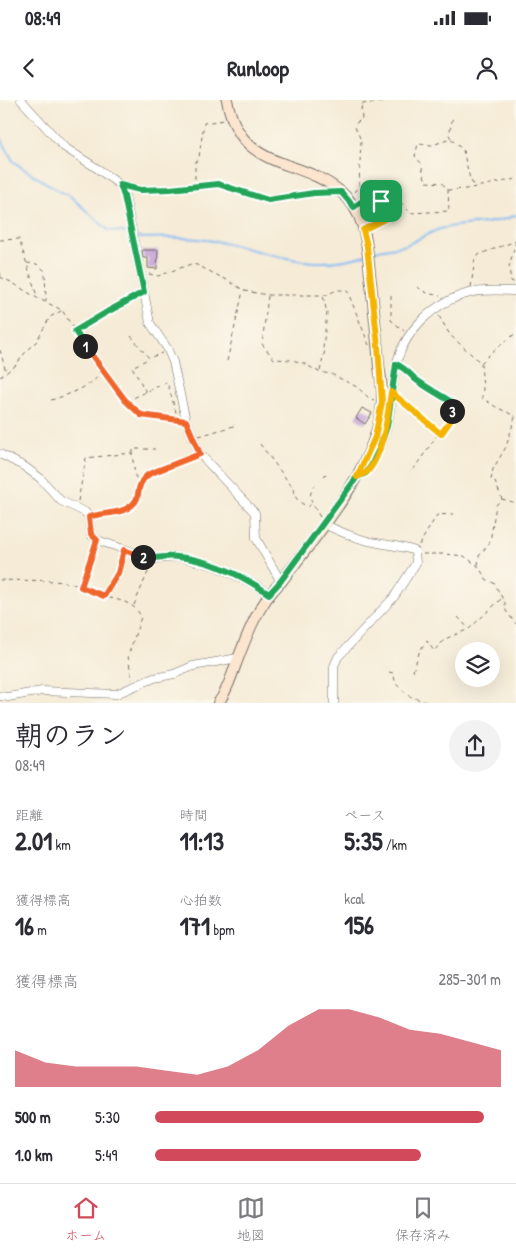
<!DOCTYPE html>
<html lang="ja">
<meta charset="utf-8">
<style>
body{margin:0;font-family:"Patrick Hand","Klee One",sans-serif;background:#f2f2f3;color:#2b2b33;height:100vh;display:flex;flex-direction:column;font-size:19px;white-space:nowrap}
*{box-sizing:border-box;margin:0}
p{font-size:16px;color:#7c7c81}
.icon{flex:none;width:28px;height:28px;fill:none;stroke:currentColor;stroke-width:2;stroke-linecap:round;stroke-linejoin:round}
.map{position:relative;height:603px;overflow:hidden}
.drawer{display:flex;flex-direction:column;background:#fff;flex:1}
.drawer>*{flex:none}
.controls{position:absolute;left:455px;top:542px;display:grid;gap:10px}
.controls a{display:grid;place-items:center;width:45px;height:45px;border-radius:50%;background:#fff;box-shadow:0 5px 20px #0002;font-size:25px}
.pin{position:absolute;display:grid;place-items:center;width:42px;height:42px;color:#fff;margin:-21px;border-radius:10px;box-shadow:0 2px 8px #0006}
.km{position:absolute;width:25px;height:25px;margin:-12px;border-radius:50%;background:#222;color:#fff;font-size:14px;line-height:25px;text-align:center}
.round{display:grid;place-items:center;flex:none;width:52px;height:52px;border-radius:26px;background:#f2f2f3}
.head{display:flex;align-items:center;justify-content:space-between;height:85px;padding:0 15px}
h1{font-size:28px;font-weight:700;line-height:38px}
.stats{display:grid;grid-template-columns:repeat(3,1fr);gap:8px;height:85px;padding:5px 15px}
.stats div{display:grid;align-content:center}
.stats b{font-size:25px;font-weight:700}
.stats small{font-size:14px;font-weight:400}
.stats p{font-size:14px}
.chart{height:140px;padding:10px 15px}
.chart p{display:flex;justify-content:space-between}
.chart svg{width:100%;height:90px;margin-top:5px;fill:#d1495b;opacity:.7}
ul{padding:0 15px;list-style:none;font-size:16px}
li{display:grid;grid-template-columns:80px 60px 1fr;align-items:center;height:38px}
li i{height:12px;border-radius:6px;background:#d1495b}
.status{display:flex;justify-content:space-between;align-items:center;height:35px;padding:0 25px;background:#fff;direction:ltr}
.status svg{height:14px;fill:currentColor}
header{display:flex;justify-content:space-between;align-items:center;height:65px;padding:0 15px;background:#fff;font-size:22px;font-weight:700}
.tab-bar{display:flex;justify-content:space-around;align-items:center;height:70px;border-top:1px solid #e1e1e2;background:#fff;font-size:14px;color:#7c7c81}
.tab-bar a{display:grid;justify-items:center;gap:2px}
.tab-bar .on{color:#d1495b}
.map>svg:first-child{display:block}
</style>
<div class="status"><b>08:49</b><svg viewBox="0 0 49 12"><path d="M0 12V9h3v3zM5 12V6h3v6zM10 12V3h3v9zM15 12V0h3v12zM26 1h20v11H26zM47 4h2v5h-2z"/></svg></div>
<header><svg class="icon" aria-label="back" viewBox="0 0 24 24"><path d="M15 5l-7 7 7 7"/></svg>Runloop<svg class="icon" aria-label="person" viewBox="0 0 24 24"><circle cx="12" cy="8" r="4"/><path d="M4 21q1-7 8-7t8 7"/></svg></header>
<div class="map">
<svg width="516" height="603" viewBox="0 0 516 603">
<rect width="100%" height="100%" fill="#fbf7ec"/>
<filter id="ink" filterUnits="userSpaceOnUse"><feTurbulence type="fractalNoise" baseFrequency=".02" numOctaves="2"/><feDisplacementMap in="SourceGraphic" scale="10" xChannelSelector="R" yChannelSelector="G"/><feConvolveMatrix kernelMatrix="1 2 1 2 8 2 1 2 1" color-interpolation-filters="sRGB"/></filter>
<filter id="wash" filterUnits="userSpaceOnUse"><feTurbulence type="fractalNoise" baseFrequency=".0096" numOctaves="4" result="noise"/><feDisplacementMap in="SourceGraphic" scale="20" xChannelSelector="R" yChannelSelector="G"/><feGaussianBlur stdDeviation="1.12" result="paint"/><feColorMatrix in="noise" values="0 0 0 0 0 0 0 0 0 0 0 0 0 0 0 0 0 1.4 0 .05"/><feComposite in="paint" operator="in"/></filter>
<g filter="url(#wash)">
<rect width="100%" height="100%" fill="#f5ebd6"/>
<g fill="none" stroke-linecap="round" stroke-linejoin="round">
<path stroke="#84bbf4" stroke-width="2" d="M0,36L13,61L21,67L59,91L70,96L108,130L129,133
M138,136L142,138C169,137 192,137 219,142C271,152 311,173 365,155
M372,152C383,148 394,148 406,145C419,140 430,131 444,128C467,123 494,125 516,115"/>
</g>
<g id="blocks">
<path fill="#bf9cd7" d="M142,150H158L157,169L148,168V158H143Z
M362,308L372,313L365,324L356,318Z"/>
</g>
</g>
<g filter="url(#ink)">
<use href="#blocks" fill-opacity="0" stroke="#726e67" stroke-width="1"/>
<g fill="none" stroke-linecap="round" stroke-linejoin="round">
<defs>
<path id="street" d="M21,0L64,47L98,69L120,85L125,96L129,116L150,223L167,248L173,262L186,321L200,354L255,413L256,438L281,482
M0,354L25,367L40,378L61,401L85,412L89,417L91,435L97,440L153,459L179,457L215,466L256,485L269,494
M357,377C368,372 371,366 376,355C380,346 384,336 387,327C397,284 387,256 421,221C435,207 452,197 470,193C484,189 502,191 516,191
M324,424C338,431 353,437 368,441C384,445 399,445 415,451L416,463L394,497L338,557L334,566V603
M0,596L8,597L42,591L116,594L154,578L174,574L193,566L238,558"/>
<path id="secondary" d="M218,603C227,592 231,577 236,564C247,535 258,504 281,482C319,432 376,368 382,304C383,291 381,278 379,266C377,238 374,211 371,183C367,151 368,114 341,92C297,55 241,73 227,0"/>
</defs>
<use href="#street" stroke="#726e67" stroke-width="9"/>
<use href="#secondary" stroke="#726e67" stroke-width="12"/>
<path stroke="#726e67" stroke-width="1" stroke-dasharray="4 4" stroke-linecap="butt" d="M451,38L449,35L453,16
M195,87V63L199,57L204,23L224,20
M130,88L140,90L169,89L218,85L228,86L261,99L268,101L287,99L299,95L327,93
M448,90L466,89L516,79
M354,92L359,86L361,40L355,27L357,22L362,20L361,4L386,2
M361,102L381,101L388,106L403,104L410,113L449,111L448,90L442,83L426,82L421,63L415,56L418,44L432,45L451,39L463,50L470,79L474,86
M371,126L390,115L385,109L387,107
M0,140L19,139L37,196
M516,141L509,167L511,181L516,183
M27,163L37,164L45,171L46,201
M0,172L1,177
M149,174L158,176L191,164L197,165L227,180L245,191L268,195H326L337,190H347L369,245
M0,177L11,182L37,198L62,210L90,255L125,300L141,315L178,320
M417,187L427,193L440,196
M471,187L475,158L480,154L516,141
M391,195V220L404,231
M268,196L262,244L274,259L292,260L303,263L319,272L331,274L357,287L369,298L374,300
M439,216L450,235L481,263L483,288L482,298L496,307L515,316
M76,231L107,211L137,196
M131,236L149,258L162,253
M0,250L6,272
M227,261L243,191
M481,263L492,252L516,233
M320,271L325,250L323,248L327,213L323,195
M0,277L15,266L28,249L36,242L50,217L61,211
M146,292L132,267L148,259
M398,298L441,334L453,317L450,301L414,278L404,268
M51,300C65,296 98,285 102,269
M127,301L167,282L178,319
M199,336L237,325
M260,344L293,388C294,399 299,402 308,407L312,403
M133,354V349H155
M413,370L438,334
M502,399L516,403
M78,401L86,358L132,353L135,376L139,383
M95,415C110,414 133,412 138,395C140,390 138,384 142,380C151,369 180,362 193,357
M320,417C306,394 307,393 326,374
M419,445L437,415L453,414
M423,454H445L464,456L478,466L487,480L494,483L505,503L506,511L516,524
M478,465L479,456L490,442L496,405L502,399L495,382L491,380L493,369L506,347L516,314
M0,480C22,481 48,479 70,483C81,486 91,493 102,496C116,500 135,501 141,517L128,556L132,580
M81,486L95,447
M104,496L118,473L122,457
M134,505L151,465
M458,517L469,529L501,499
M413,571L420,550L427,541L434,551L445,539L469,529
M389,572L393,573L396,584L409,596L429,603"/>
<use href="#street" stroke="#fff" stroke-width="8"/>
<use href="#secondary" stroke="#fce5cf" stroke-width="10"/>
</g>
</g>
<g fill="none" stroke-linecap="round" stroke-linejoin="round" filter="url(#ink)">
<defs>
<path id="split-1" d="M85,246L75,231L107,212L144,192L124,96L120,85L140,90L170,89L218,84L268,100L314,93L341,92L354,107L361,102L381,101"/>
<path id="split-2" d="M85,246L125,300L141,315L186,321L200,354L149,374C133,386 143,396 132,405C121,415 103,412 89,417L91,434L97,440L81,487L104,496L118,473L124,450L143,457"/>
<path id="split-3" d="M143,457C155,460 166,455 178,457C210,460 243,476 269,494L280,482L357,377L366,373L371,366L380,347L387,326L396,264C405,268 409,273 415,279C426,287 438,294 450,301L452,311"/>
<path id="split-4" d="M381,101L388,106L385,109L390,116L363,130L367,146L378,246L382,302L375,337L357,377C360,375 365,374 367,372C383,356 388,314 391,292L441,334L453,317L452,311"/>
</defs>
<use href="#split-1" stroke="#fff" stroke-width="10"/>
<use href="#split-2" stroke="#fff" stroke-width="10"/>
<use href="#split-3" stroke="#fff" stroke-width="10"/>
<use href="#split-4" stroke="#fff" stroke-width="10"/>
<use href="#split-1" stroke="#22a559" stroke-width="6"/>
<use href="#split-2" stroke="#f0652b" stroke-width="6"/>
<use href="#split-3" stroke="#22a559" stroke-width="6"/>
<use href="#split-4" stroke="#f5b400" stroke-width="6"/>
</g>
</svg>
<div class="controls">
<a><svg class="icon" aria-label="layers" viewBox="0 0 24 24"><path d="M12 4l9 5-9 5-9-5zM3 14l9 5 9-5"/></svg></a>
</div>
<div class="pin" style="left:381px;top:101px;background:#1e9e55"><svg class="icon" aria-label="arrive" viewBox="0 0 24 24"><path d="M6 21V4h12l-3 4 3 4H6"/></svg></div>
<b class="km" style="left:85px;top:246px">1</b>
<b class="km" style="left:143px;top:457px">2</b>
<b class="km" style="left:452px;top:311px">3</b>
</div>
<section class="drawer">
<div class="head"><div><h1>朝のラン</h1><p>08:49</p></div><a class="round"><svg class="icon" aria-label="share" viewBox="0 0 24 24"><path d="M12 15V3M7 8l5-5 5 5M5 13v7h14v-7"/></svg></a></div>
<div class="stats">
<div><p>距離</p><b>2.01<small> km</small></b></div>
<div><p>時間</p><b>11:13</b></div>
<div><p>ペース</p><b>5:35<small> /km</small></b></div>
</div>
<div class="stats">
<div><p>獲得標高</p><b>16<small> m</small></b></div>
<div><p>心拍数</p><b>171<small> bpm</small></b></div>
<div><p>kcal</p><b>156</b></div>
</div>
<div class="chart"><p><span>獲得標高</span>285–301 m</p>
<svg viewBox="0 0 160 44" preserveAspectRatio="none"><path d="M0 44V26L10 32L20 34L30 34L40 34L50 36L60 38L70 34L80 26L90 14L100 6L110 6L120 10L130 16L140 18L150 22L160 26V44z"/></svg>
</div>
<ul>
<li><b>500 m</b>5:30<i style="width:95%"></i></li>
<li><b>1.0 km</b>5:49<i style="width:77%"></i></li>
</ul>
</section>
<nav class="tab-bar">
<a class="on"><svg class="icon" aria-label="home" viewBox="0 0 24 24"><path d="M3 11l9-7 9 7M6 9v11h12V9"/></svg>ホーム</a>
<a><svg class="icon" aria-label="map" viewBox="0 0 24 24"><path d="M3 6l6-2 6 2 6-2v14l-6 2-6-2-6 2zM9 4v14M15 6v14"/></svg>地図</a>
<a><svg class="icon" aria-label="saved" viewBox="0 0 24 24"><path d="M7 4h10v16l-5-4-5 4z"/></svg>保存済み</a>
</nav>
